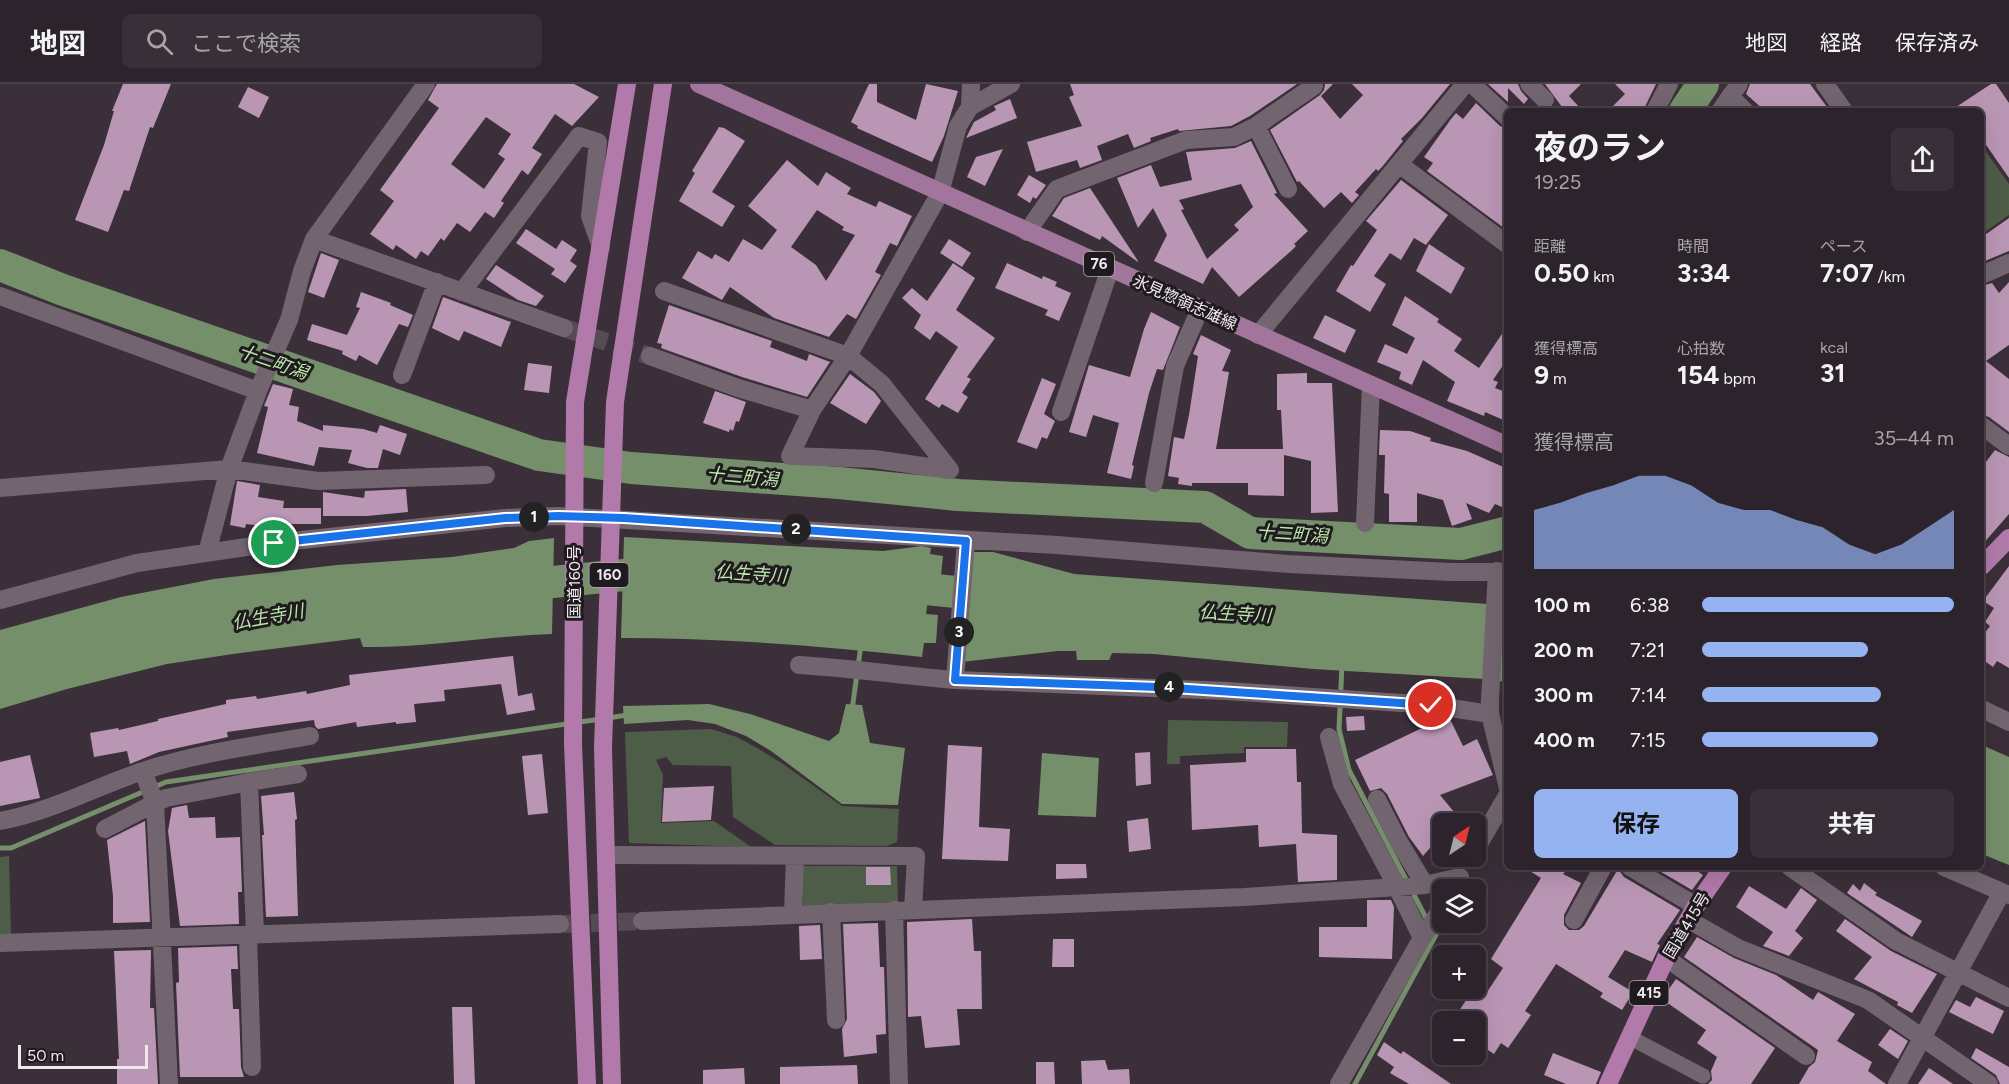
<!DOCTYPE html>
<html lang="ja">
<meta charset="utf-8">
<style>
body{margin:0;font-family:Figtree,"Noto Sans JP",sans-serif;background:#382f38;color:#f1f3f6;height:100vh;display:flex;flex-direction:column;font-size:22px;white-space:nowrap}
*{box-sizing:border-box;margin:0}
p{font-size:20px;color:#a6a4a9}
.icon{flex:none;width:33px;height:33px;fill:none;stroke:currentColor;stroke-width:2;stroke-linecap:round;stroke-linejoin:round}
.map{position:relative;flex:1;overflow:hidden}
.details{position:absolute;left:1504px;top:24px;width:480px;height:762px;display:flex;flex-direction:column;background:#2c232c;border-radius:9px;box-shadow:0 6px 24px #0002,0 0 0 2px #484048}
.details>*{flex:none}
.needle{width:39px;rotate:35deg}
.buttons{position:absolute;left:1432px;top:729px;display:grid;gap:12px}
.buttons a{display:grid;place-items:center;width:54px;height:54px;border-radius:9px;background:#2c232c;box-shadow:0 6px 24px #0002,0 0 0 2px #484048;font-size:30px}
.scale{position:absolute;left:18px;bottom:15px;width:130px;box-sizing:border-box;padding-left:6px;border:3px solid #f0e8ef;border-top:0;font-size:16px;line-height:21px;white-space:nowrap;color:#f0e8ef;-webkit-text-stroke:4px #1f1a1e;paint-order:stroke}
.pin{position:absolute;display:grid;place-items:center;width:51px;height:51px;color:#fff;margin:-26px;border:3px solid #fff;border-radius:50%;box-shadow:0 2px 6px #0007}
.km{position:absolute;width:30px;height:30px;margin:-15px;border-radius:50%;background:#222;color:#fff;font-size:16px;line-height:30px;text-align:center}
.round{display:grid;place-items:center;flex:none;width:63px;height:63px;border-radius:9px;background:#382f38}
.overview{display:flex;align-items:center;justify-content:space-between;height:102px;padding:0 30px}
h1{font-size:33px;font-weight:700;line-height:45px}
.stats{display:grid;grid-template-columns:repeat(3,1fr);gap:9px;height:102px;padding:6px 30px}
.stats div{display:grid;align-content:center}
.stats b{font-size:26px;font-weight:700}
.stats small{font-size:16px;font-weight:400}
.stats p{font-size:16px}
.chart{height:168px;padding:12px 30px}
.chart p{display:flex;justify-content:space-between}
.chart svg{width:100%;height:108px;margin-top:6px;fill:#95b2f1;opacity:.7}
.cta{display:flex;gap:12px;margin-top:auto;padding:12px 30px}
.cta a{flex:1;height:69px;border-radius:9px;background:#95b2f1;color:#111;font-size:24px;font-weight:700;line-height:69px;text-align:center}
.cta a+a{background:#382f38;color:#f1f3f6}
ul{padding:0 30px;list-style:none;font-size:20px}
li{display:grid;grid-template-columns:96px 72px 1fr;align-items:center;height:45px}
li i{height:15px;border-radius:8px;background:#95b2f1}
header{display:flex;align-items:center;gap:36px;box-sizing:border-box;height:84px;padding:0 30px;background:#2c232c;border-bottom:2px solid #484048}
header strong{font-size:28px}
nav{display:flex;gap:33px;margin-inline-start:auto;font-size:21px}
.search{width:420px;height:54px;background:#382f38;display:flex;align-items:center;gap:15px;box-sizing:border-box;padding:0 21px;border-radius:9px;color:#a6a4a9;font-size:22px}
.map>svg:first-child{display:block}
</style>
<header>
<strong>地図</strong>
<div class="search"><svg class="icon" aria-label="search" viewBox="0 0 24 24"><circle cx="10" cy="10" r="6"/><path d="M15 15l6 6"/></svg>ここで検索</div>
<nav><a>地図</a><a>経路</a><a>保存済み</a></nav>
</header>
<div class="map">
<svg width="2009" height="1000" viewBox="0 0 2009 1000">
<rect width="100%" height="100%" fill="#3b2f3a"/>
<path fill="#4e5d47" d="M1982,62L2009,100V131L1982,150Z
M1168,636L1288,638L1287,663H1244V669L1180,672V680H1167Z
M711,645L737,653L759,665L783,680L842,722L899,725L897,758L886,762L775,761L733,733L731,682L673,681L666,673L656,676L663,691L661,739L714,737L751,763L629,759L625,648Z
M9,772L11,852L0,853V773Z
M801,782H897L898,819L803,824Z"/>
<path fill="#768f6b" d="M624,453L883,467L922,462L931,464L930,470L943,472L940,501H930L926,530L938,531L936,559H924L922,573C823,562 721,554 621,554Z
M554,454L552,550C489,552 426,564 363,563L360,554L233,570L167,580L67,605L0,625V546L121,513L214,495L337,481L452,473L514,464L529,457Z
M971,468H993L1074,490L1488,520L1484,595L1313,585L1154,570L1112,569L1109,576H1077L1076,567H1058L962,578Z
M1501,519L1507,520V598L1500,597Z
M709,620L750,630L829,657L839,649L846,620L862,621L870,659L905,664L898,721L842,720L771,667L746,652L715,640L688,636L624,640L623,622Z
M1982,661L2009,673V781L1982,770Z
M1042,669L1099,674L1096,733L1038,731Z"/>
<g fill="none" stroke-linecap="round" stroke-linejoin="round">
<path stroke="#768f6b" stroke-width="5" d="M1342,581L1339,645L1349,686L1426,834L1437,849L1355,1000
M852,626L861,561
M0,764H11L166,698L628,631"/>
<path stroke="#768f6b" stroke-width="32" d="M1685,27L1703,0
M0,181L63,206L539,371L631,384L839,399L958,411L1205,423L1250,449L1461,460L1508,448
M888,501L994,512
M512,502L665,487"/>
</g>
<path fill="#ba96b5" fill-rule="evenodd" d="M123,0H171L153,44L150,43L129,107L124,106L108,148L75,136L104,61L114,27H112Z
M437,0H574L599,13L572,42L555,30L532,64L542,70L528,91L522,86L501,117L504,119L494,134L485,128L470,148L457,139L444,157L441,154L428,172L421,167L416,175L396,161L393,166L370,150L394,117L380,106L439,24L428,16ZM486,33L511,50L498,70L505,75L484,105L451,80Z
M869,0H877V18L916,36L926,0L958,7L944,52L932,78L857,44L858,42L851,38Z
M1070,0H1297L1250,32L1231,42L1179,47L1178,45L1150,54L1151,57L1134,64L1128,50L1097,62L1102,76L1080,84L1077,76L1036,88L1027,58L1082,42L1069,13L1074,11Z
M1325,0H1333L1321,12L1340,35L1363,11L1352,0H1450L1422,34L1401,55L1403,57L1382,83L1378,87L1376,85L1355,108L1359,111L1352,119L1341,108L1324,124L1299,97L1297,98L1270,46L1320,11L1324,6Z
M1488,0H1518L1521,7L1528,15L1524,20L1508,4V18Z
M1545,0H1581L1569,12L1583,27H1565Z
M1615,0H1656L1643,27H1608L1625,10Z
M1750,0H1810L1830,27H1765L1746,10Z
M1991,0H1996L2009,19V94L1982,55V27H1950Z
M248,3L269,13L259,34L238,23Z
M1010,15L1017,34L966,54L974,38L996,26L994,22Z
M1476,19L1500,42L1508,45V147L1427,87L1433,79L1424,73L1451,35L1456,29L1463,35Z
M719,43L724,44L745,57L712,108L735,122L722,143L679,117L695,89L692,87Z
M1251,57L1277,109L1274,110L1308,147L1294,160L1296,162L1291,167L1239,213L1212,183L1203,200L1154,177L1167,151L1153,124L1138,144L1117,94L1151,81L1160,103L1192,96L1186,68L1235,64ZM1241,100L1253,123L1234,141L1239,146L1207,175L1181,126L1184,125L1179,116Z
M1003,65L985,102L967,93L976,73Z
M787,76L818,102L826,88L851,104L847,110L876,123L879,117L912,132L897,162L890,159L875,188L881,191L856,235L847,230L829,253L774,234L730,203L722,216L682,194L698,167L712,175L715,170L729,178L743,155L762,166L777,146L748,122ZM817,126L844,143L842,146L855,151L826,197L816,181L791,163Z
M1029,91L1046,101L1036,115L1033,113L1030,119L1017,111Z
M1401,96L1448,131L1426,161L1414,154L1401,176L1390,169L1374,192L1386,200L1370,228L1336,207L1351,181L1353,182L1377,146L1366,137Z
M1090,104L1138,177V178L1102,152L1100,156L1052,132L1064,114Z
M2009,134V167L1985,177L1982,173V153Z
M526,145L556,165L562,156L577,166L570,177L577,182L565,199L551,190L555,185L516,159Z
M949,155L971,169L962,183L940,169Z
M1429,160L1465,184L1451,210L1416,187Z
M321,169L339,176L324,214L308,208Z
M953,179L975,194L956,226L995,254L967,293L971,295L962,309L968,313L958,329L942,320L939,324L925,315L958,263L936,247L930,256L914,244L921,231L902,214L912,204L927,217Z
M1007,179L1042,195L1043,192L1057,198L1055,202L1071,209L1059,237L1045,231L1048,226L995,204Z
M496,181L544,212L536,222L518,216L486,195Z
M2009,198V261L1986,277L2009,295V348L1989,333L1982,331V202L1992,199L1999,209Z
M361,208L391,219L390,221L413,231L408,243L399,240L377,281L359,271L356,277L342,270L343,267L307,256L312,240L347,251L360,224L356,223Z
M1405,212L1439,235L1437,238L1462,255L1454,267L1479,284L1508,241V274L1493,296L1498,298L1495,304L1508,309V338L1485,328L1484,332L1447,317L1455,298L1423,276L1412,301L1399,295L1401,288L1377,278L1385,260L1407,270L1415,254L1392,241Z
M443,213L511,238L501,263L464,247L459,257L432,244Z
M669,221L772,257L770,263L807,277L809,270L830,278L807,313L742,293L661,264L662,260L657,259Z
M1151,228L1180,243L1163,286L1157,285L1149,309L1132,381L1134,382L1131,395L1107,389L1119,339L1093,331L1086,353L1069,348L1089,281L1130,293L1144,245Z
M1325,231L1356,246L1345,269L1313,254Z
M1201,251L1231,266L1222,287L1229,288L1216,365H1283L1281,326H1277V290L1307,289V299H1332L1338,428L1311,429V377L1284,371V412L1248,411V399H1192V402L1178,400L1179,394L1168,392L1174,353L1184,355L1189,331L1198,272L1193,270Z
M528,279L552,282L549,309L524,306Z
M850,290L874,308L881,317L866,340L830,319Z
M1042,294L1056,300L1044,330L1055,337L1047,355L1042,353L1037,365L1017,358Z
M273,300L293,305L289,321L299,323L297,337L323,347V341L363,345L377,349L380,341L407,350L400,371L383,365L378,384H367L348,379L352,366L319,363L314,382L257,369L268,323L264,322Z
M715,307L746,318L739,338L736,337L733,347L730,345L729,348L703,339Z
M1380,346L1410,347L1431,354L1430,357L1467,367L1508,385V411L1502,423L1495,420L1489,429L1466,419L1472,435L1452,442L1443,416L1417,409V438H1389V410L1384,409L1385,371H1379Z
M1995,366L2009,373V430L1982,461V383Z
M237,397L260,401L258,413L284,417L283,424H321V440H281V444L246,440L245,444L230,441Z
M406,405L408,428L367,432H323V408L364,414L365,407Z
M2009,482V584L1997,577L1993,583L1982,575V553L1990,542L1985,538L1994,524L1983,517Z
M513,572L518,612L532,609L535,626L507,631L501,600L444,606L445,617L414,620L416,638L396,640V638L357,643L356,638L318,645L315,642L314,636L227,648L228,653L159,668L130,680L127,667L94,673L90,649L118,644L119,646L158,637V635L226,620V616L256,612L257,615L306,607L307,610L350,601L349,591Z
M1364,632L1365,646L1347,647L1346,633Z
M1443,634L1450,635L1463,662L1477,655L1493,691L1440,711L1464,740H1443V749L1423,772L1409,753L1387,710L1381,704L1370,707L1355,676Z
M948,661L982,663L979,743L1010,745L1008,777L942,775Z
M1246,665H1296L1297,698H1301L1302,749L1337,751V796L1298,798L1296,760L1259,763L1258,741L1192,746L1190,681L1246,678Z
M1150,668L1151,700L1136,702L1135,669Z
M542,670L548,729L528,731L522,672Z
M30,671L40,714L0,722V678Z
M714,702L711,736L662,738L664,704Z
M294,708L297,735L295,736L298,832L266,833L262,751H264L261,712Z
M187,721L189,734L215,733L216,754L240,753L242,808H238L239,840L180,842L168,747L172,724Z
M1148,734L1151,765L1129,768L1127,737Z
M145,737L150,838L113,839V812L107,756Z
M1056,780H1086L1087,794L1056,795Z
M866,783H890L891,801H866Z
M1523,783H1569L1563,790L1581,799L1564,831V841L1569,846H1579L1584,842L1618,785L1624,793L1680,826L1657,860L1660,861L1652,878L1625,866L1608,893L1633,908L1622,926L1600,913L1603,909L1556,880L1525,927L1531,931L1508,964L1501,959L1494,970L1480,961L1487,951L1476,943V938H1467L1457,930L1474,904L1485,911L1503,884L1491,875L1541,794Z
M1658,783H1691L1703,791L1692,806L1656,785Z
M1864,799L1877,809L1875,811L1922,837L1912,853L1847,809L1853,800L1860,807Z
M1749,802L1786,825L1801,804L1817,816L1795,847L1803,854L1789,872L1763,862L1773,848L1736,823Z
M1367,816H1391L1394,823L1392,875L1319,873V843H1367Z
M972,835L974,867H981L982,925H957L960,961L925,964L921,932L908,933L907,838Z
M1845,835L1891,867L1937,890L1912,929L1897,921L1898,918L1854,895L1872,873L1836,847Z
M878,839L880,883H884L886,950L876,951L877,969L844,973L842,945L847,935L843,840Z
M820,841L822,875L800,876L799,842Z
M1697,853L1734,874L1776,891L1813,916L1818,908L1855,930L1837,957L1872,978L1868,987L1886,1000H1799L1809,983L1815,978L1818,966L1684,873Z
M1053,855H1074V883H1052Z
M237,862L238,885H231L233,925H239L241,983L244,993H180L176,899L179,898L178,864Z
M151,866L150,924H154L158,1000H117V975H119L114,867Z
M1676,895L1775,964L1751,1000H1708L1712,996L1711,987L1717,973L1697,959L1706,946L1662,915Z
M1976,913L2004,927L1993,950L1949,928L1956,916L1970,923Z
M452,923H472L475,1000H454Z
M1890,945L1908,957L1898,975L1878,961Z
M1384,958L1401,970L1403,967L1451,1000H1409L1390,989L1394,983L1377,971Z
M1976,964L2009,983V1000H2000L1996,991L1971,974Z
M1553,969L1601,988L1596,1000H1566L1544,991Z
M1105,976L1108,986L1129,985L1130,1000H1082L1081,977Z
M1036,978H1054L1055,1000H1036Z
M857,981L858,1000H780V983Z
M744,984L745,1000H703V986Z
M1929,984L1953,1000H1918Z"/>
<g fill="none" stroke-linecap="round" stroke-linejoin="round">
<path stroke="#564b55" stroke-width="18" stroke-dasharray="18 9" stroke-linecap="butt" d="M564,244L650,272
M564,840L642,837"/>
<path stroke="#726570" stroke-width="15" d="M1629,953L1703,992"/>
<path stroke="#726570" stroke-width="18" d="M1472,0L1508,34
M1529,0L1545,16
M1825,0L1844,27
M1730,12L1745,27
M970,23L971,0
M1655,27L1669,0
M1720,27L1739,0
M1256,42L1288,105
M1399,80L1508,161
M1027,148L1057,105L1186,56L1234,53L1256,42L1314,2
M314,155L564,244
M1982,191L2009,179
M664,207L848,272L940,109L958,42L970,23L1011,0
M462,208L579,52L598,58L590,132L601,163
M0,212L258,307
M1258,251L1465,0
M650,272L738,304L812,326
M848,272L882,300L950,386L874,375L790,372L812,326Z
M402,291L437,198
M1061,328L1110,185
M1982,342L2009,362
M1154,399L1175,282L1200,225
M0,404L229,385L318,397L486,391
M1365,439L1371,301
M207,469L229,385L258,307L289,236L302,187L314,155L426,0
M1497,487L1490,616V630L1508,704
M0,516L137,479L274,459L505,434L558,432L1057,461L1289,480L1451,488H1508
M799,581C852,584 903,592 955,596L966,457
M955,596L1227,607L1431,621L1490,630
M1329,653L1342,700L1397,803L1422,854
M1377,715L1399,758L1425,801
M0,737C50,728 95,703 143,687C197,669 254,662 310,652
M105,745L155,719L143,687
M1476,765L1508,710
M606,771L916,772L913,826
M1630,783L1696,822
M1790,783L1896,857L2009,914
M1944,783L2009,811
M894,826L899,1000
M831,828L836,936
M793,830L795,772
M1574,836L1603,783
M1689,836L1738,864L1868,916L1989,1000
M642,837L1244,813L1397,803L1425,801L1460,793
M248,851L252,983
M255,851L249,698L298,690
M0,859L560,840
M1666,874L1806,972
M169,1000L155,719L166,714L249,698
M1339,1000L1422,854L1443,822
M1897,1000L2002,808"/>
<path stroke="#726570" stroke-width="18" d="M1982,625L2009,638"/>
<path stroke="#a1759c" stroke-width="18" d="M699,0L1508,362"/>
<path stroke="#b17aab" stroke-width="18" d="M1982,482L2009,454
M587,1000L573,660L575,318L627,0
M612,1000L603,664L615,318L663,0
M1608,1000L1666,874L1696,822L1723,783"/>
</g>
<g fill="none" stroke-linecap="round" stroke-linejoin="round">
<defs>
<path id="route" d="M274,459L505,434L558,432L624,434L966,457L955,596L1158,603L1431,621"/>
</defs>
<use href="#route" stroke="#fff" stroke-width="12"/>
<use href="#route" stroke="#1a73e8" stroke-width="8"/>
</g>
<g text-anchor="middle" stroke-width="6" stroke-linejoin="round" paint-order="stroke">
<g fill="#1f1a1e" stroke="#b1aab0" stroke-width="1.5">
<rect x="1084" y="168" width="30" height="24" rx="4.5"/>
<rect x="589.5" y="479" width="39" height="24" rx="4.5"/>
<rect x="1629.5" y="897" width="39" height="24" rx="4.5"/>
</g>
<g font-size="15" font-weight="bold" fill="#f0e8ef">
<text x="1099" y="185">76</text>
<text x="609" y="496">160</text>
<text x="1649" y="914">415</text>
</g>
<g font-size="16" fill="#f0e8ef" stroke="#1f1a1e">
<text transform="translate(1185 218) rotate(24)" y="6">氷見惣領志雄線</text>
<text transform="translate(574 498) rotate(-90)" y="6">国道160号</text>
<text transform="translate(1686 841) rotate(-59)" y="6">国道415号</text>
</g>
<g font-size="18" font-style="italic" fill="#bce5a9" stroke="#1f1a1e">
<text transform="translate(273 278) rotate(19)" y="6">十二町潟</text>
<text transform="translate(742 393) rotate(5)" y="6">十二町潟</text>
<text transform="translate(1292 450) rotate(4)" y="6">十二町潟</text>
<text transform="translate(751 490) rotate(4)" y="6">仏生寺川</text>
<text transform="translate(1235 530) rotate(3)" y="6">仏生寺川</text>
<text transform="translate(268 533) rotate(-10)" y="6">仏生寺川</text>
</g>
</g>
</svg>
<div class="buttons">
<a><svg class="needle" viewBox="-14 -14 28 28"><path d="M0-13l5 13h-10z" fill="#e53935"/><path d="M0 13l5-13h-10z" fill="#a6a4a9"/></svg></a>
<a><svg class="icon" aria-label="layers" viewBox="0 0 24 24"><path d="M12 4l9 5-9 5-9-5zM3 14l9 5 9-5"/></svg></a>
<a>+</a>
<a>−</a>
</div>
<div class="scale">50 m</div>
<div class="pin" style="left:274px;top:459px;background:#1e9e55"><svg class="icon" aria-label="arrive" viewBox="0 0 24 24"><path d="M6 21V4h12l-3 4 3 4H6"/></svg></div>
<div class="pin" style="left:1431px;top:621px;background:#d93025"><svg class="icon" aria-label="check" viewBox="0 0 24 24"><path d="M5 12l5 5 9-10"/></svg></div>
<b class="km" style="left:534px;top:433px">1</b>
<b class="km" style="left:796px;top:445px">2</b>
<b class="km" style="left:959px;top:548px">3</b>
<b class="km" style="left:1169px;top:603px">4</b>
<section class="details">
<div class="overview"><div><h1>夜のラン</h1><p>19:25</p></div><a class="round"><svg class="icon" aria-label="share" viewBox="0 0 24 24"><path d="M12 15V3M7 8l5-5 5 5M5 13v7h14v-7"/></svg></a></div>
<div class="stats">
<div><p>距離</p><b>0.50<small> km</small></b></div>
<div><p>時間</p><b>3:34</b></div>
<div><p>ペース</p><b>7:07<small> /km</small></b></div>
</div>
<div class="stats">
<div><p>獲得標高</p><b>9<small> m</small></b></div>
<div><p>心拍数</p><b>154<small> bpm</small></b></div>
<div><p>kcal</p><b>31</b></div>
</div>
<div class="chart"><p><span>獲得標高</span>35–44 m</p>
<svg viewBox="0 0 160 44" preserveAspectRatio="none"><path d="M0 44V20L10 17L20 13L30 10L40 6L50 6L60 10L70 17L80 20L90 20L100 24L110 27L120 34L130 38L140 34L150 27L160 20V44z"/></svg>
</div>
<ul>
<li><b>100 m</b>6:38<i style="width:100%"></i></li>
<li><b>200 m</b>7:21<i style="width:66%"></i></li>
<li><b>300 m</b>7:14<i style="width:71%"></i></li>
<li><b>400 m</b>7:15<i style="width:70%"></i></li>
</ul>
<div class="cta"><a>保存</a><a>共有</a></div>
</section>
</div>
